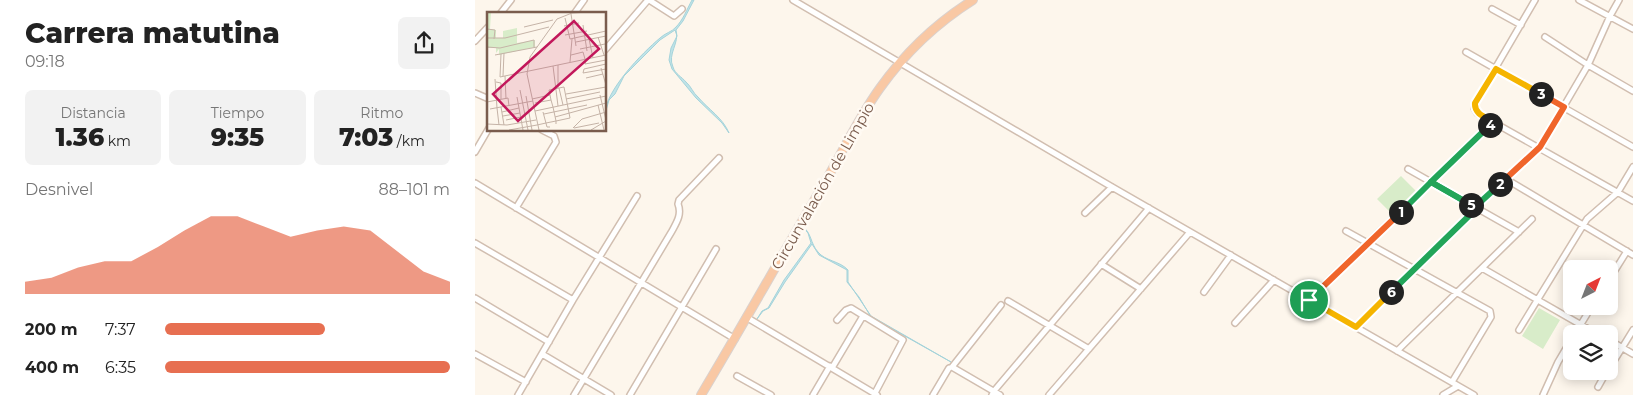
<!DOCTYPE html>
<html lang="es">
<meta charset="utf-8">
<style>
body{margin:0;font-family:Montserrat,sans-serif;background:#f2f2f2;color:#222;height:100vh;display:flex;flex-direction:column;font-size:19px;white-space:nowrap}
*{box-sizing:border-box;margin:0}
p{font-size:16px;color:#767676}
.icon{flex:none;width:28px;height:28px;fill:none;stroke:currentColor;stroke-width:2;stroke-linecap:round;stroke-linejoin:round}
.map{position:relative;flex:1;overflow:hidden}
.drawer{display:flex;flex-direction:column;background:#fff;width:475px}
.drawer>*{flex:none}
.needle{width:32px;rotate:42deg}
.tools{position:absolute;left:1088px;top:260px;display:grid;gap:10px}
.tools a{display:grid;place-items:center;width:55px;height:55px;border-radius:8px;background:#fff;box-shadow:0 2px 12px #0003;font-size:25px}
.pin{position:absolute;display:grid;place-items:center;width:42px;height:42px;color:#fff;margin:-21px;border:2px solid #fff;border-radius:50%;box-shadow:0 1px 5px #0007}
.km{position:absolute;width:25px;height:25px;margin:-12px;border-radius:50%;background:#222;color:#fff;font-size:14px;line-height:25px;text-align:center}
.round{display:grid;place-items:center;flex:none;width:52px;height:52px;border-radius:8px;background:#f2f2f2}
.summary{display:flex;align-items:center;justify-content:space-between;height:85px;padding:0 25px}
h1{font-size:28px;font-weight:800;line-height:38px}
.figures{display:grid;grid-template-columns:repeat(3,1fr);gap:8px;height:85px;padding:5px 25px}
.figures div{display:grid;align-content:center;border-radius:8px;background:#f2f2f2;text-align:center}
.figures b{font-size:25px;font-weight:800}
.figures small{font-size:14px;font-weight:400}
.figures p{font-size:14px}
.chart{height:140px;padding:10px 25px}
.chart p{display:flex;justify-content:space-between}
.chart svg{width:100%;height:90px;margin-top:5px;fill:#e76f51;opacity:.7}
ul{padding:0 25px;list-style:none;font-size:16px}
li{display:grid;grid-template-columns:80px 60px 1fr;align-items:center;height:38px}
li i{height:12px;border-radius:6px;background:#e76f51}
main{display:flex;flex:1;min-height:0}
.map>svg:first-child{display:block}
</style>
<main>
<section class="drawer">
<div class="summary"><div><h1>Carrera matutina</h1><p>09:18</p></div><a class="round"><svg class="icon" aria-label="share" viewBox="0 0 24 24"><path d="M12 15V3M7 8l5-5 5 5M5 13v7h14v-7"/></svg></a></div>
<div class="figures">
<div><p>Distancia</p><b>1.36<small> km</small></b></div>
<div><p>Tiempo</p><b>9:35</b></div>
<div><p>Ritmo</p><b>7:03<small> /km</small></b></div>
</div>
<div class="chart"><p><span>Desnivel</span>88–101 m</p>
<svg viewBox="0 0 160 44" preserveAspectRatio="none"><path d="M0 44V38L10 36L20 31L30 28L40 28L50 21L60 13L70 6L80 6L90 11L100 16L110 13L120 11L130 13L140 23L150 33L160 38V44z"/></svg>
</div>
<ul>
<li><b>200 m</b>7:37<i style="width:56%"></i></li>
<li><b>400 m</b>6:35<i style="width:100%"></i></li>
</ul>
</section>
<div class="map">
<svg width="1158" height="395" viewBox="0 0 1158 395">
<rect width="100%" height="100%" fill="#fdf6ec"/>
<path fill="#d8ecc9" d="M926,176L941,191L917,214L902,199Z
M1064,308L1085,320L1068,349L1047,336Z"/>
<path fill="#bfe3e8" stroke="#a5d3da" d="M217,0H219L208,21L201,30C205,43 192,54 198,67C200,74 207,77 211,82C216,86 218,93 223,97C233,109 248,118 254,133L247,123L221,98L197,69L194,60L196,48L202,36L200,30L185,40L149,76L140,94L134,100L130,114C130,91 167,53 185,38C190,33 197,32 201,27C208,20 212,9 217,0Z
M327,226C337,233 335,243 343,252C350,261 365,261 373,270V282L396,316L476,362L396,317L384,297L372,282V270L344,255L337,244L310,282L294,308L288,311L282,319L287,311L293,308L309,280L336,243L333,233Z"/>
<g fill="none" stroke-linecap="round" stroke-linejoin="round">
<defs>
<path id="minor" d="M174,0L199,16L207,9
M318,0L637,187L999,395
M1060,0L1000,103L999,108L1002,113L1158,201
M1104,0L1158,29
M1017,9L1046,25
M25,14L36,0
M99,14L109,0
M1070,37L1113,65L1158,91
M0,41L14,26
M130,50L173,0
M991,52L1158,147
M0,93L14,99
M0,152L14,128
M933,169L1044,232
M1031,179L1158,255
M0,183L260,339
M1000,207L1065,147L1113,65L1135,16L1144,0
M41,208L81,142L79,136L67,130
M610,213L637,187
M871,231L1015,311L1016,317L977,382
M0,243L98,300
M626,264L666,289
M1007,268L1122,334
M1134,280L1152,251
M729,292L756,255
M0,298L74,342
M833,300L1019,122
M533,301L614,349
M271,317L402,395
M362,320L371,310L376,308L428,340L400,393
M760,323L799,280
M881,327L1002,208
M1044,330L1112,219L1143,192L1158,167
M1100,334L1117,306
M1134,340L1158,354
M922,351L1057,219
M0,354L51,382
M67,354L136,395
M477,367L526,305
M357,368L388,316
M1134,369L1158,330
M262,376L296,395
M1123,387L1132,371
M43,395L98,300L162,196
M99,395L197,231C202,222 207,214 203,204L204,200L244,158
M155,395L241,249
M338,395L355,366
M458,395L474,368L477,367L525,395
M517,395L519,391L674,208
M574,395L715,232
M968,395L983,386
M1068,395L1083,362L1096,340"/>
<path id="trunk" d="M226,395C268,325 308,253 350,182C368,151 384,117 405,88C430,53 463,22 498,0"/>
</defs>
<use href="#minor" stroke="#d1beb0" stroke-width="8"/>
<use href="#trunk" stroke="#dad1cd" stroke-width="10"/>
<use href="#minor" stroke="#fff" stroke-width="5"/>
<use href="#trunk" stroke="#f9c8a4" stroke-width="8"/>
</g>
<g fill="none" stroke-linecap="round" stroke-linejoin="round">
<defs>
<path id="split-1" d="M834,300L926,212"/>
<path id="split-2" d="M926,212L956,182L1000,207L1025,184"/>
<path id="split-3" d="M1025,184L1065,147L1089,107L1066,94"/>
<path id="split-4" d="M1015,125L1019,122C1010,117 999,114 1000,103L1021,69L1066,94"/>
<path id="split-5" d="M996,205L956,182L1015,125"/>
<path id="split-6" d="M916,292L1002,208L996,205"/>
<path id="split-7" d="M834,300L881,327L916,292"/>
</defs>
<use href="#split-1" stroke="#fff" stroke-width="10"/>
<use href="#split-2" stroke="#fff" stroke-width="10"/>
<use href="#split-3" stroke="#fff" stroke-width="10"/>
<use href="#split-4" stroke="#fff" stroke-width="10"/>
<use href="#split-5" stroke="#fff" stroke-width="10"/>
<use href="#split-6" stroke="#fff" stroke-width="10"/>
<use href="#split-7" stroke="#fff" stroke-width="10"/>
<use href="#split-1" stroke="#f0652b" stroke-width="6"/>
<use href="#split-2" stroke="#22a559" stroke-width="6"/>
<use href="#split-3" stroke="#f0652b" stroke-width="6"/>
<use href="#split-4" stroke="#f5b400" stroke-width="6"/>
<use href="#split-5" stroke="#22a559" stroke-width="6"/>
<use href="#split-6" stroke="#22a559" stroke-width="6"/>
<use href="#split-7" stroke="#f5b400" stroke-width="6"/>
</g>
<g text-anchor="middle" stroke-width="5" stroke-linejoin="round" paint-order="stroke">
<g font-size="15" fill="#7a5c4d" stroke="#fffaf3">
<text transform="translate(348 186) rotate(-60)" y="5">Circunvalación de Limpio</text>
</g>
</g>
<g transform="translate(12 12)">
<rect width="119" height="119" fill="#fdf6ec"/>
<path d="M0,0H4L3,17L9,18V26H16V19L30,16V31L48,28V35L12,43V37L9,41V36H0Z" fill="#d8ecc9"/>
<path fill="none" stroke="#c5b3a7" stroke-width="1" d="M84,2L89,34M78,6L83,27L119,19M96,13L100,39M77,14L92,11M37,15L66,8M0,17L8,18L7,27M78,23L100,19M111,25L117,43M0,26H18L62,15M102,27L106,46M89,30L119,24M0,35L13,36L47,28V35M93,37L118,32M14,42L13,65L119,43M8,43L50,35M84,43L96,40L98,47M99,47L98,52L119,48M83,50L85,27M119,52L97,57L96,61L119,57M71,53V76M66,54L71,94M114,56L119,73M16,64L17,41M18,64L19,87M99,66L116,62M8,67L10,96M9,70L14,71V87M72,76L76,93M33,78L41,118M79,82L119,75M113,83L119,108M39,84L45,118M30,85L36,118M45,87L63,83M79,87L113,80M0,90L21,86L22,94M48,91L64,88M111,93L117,118M14,95L17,113M10,96L12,113M3,97L46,89M48,99L119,84M15,100L32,96M56,100L60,115H63M57,102L100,93M16,104L33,101M68,105L119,91M19,108L34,105M0,112L20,113L49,108M86,116L95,107L119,100M87,116L112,111M22,118L50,113L59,111L69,109L83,106L77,75L62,78L64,88L66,95L69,109V112M52,118L40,62L43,45L70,7L85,1L102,0M104,118L119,109"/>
<path fill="#c2185b" fill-opacity="0.15" stroke="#c2185b" stroke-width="2.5" d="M87,9L112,37L31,109L6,82Z"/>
<rect width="119" height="119" fill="none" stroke="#7a5c4d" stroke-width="2.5"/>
</g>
</svg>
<div class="tools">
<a><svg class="needle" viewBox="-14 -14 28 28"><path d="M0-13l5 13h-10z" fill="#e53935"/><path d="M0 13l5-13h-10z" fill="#767676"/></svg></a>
<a><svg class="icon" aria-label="layers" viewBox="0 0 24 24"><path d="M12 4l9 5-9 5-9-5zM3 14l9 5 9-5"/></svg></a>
</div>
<div class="pin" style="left:834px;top:300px;background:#1e9e55"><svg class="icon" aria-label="arrive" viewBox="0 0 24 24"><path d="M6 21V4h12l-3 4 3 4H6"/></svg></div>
<b class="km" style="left:926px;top:212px">1</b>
<b class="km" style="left:1025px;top:184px">2</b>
<b class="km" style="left:1066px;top:94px">3</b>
<b class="km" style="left:1015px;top:125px">4</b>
<b class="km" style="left:996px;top:205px">5</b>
<b class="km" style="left:916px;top:292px">6</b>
</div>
</main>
